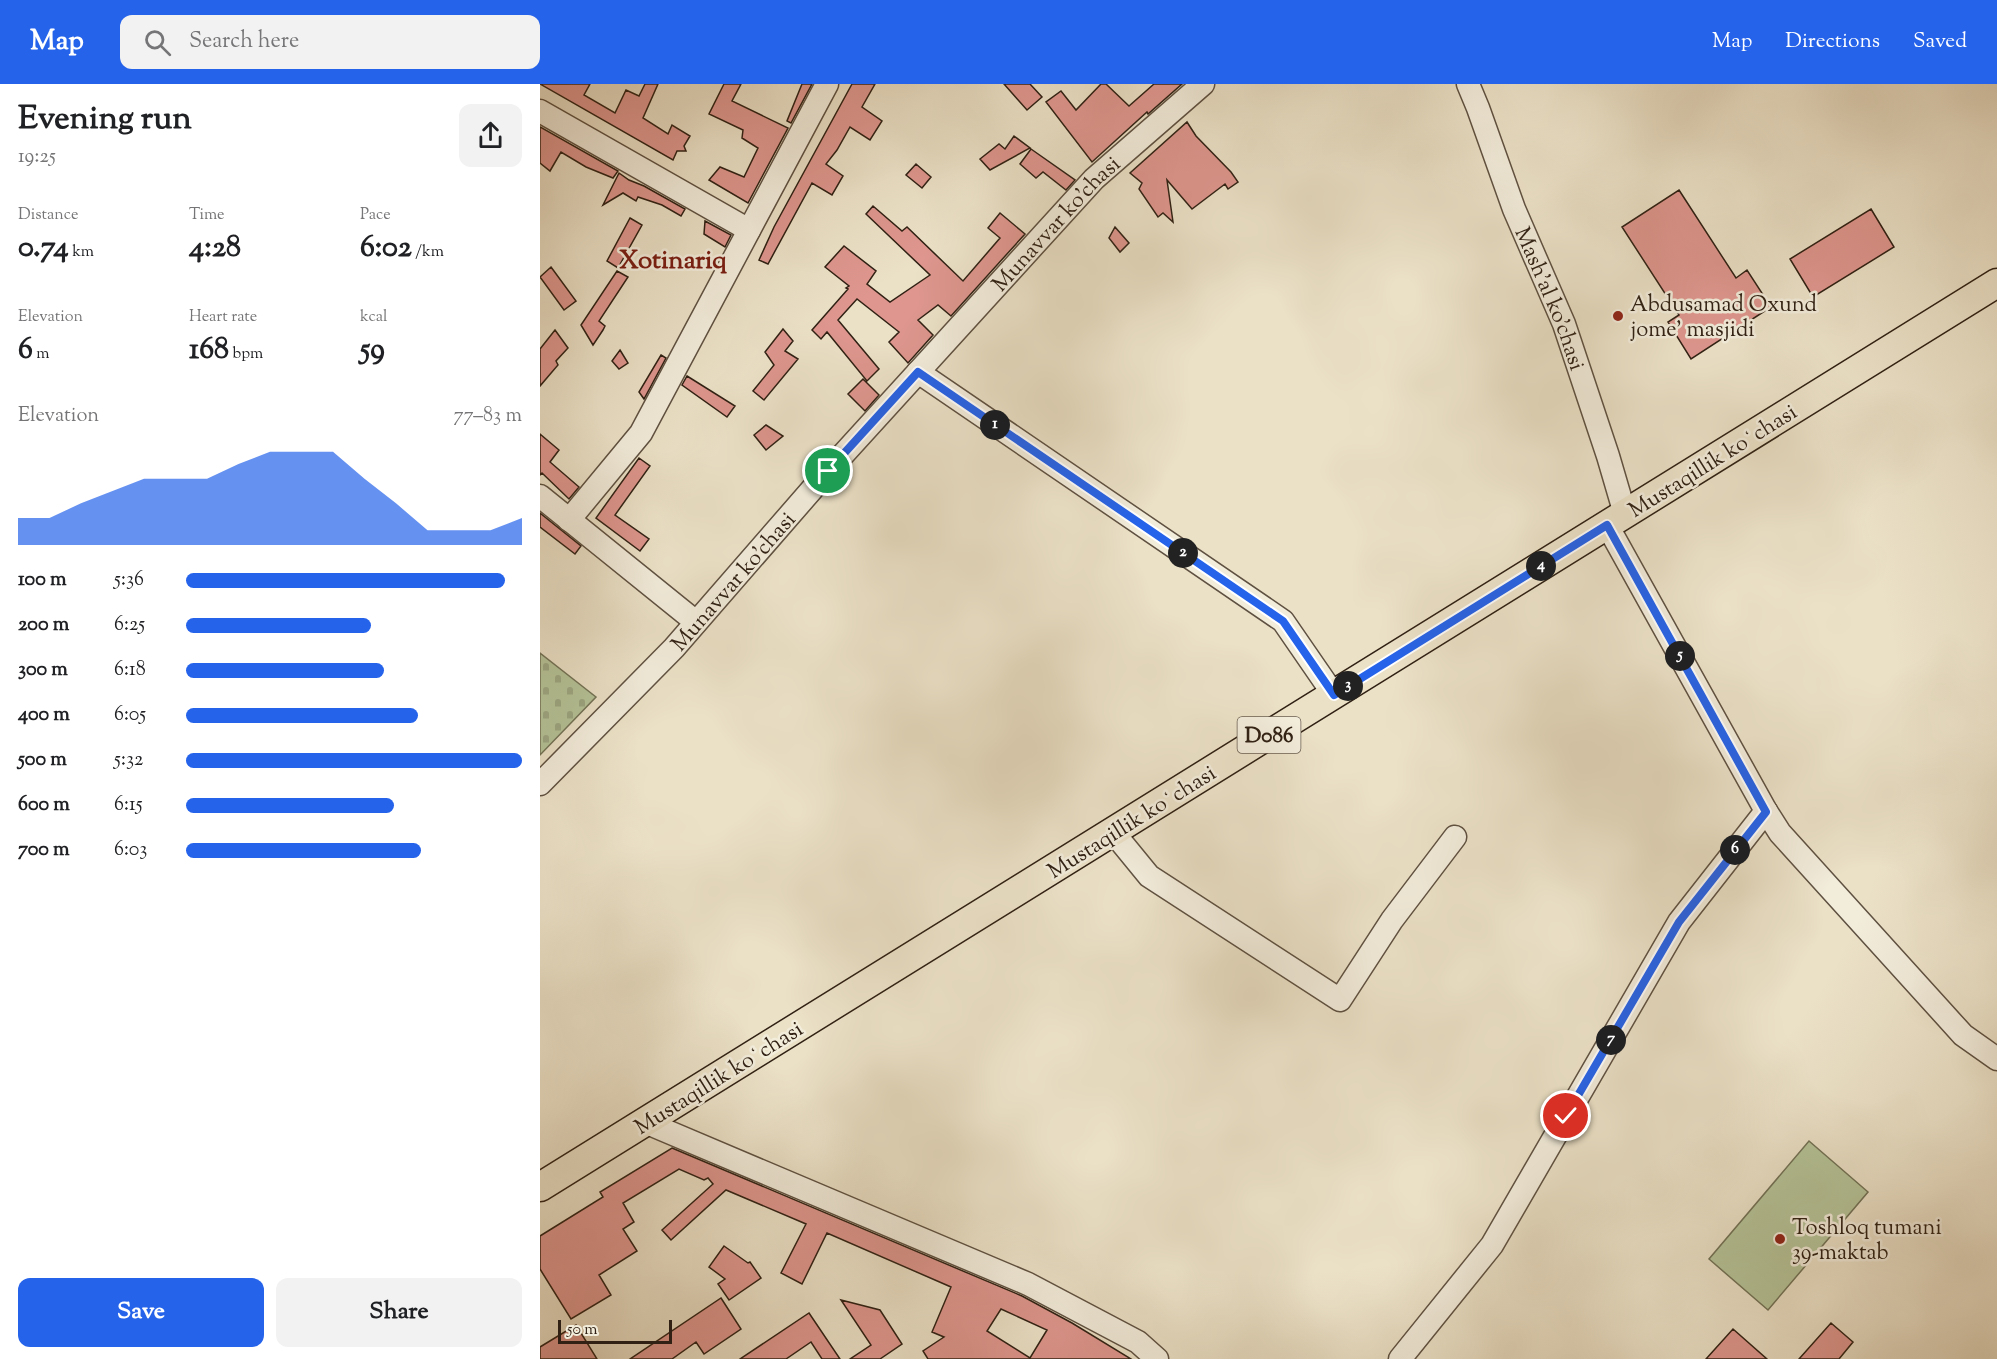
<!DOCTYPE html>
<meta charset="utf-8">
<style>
body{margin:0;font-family:"Sorts Mill Goudy",serif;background:#f2f2f2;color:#202124;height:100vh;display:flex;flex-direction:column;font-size:22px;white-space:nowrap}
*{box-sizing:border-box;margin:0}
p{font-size:20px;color:#757577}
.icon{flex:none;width:33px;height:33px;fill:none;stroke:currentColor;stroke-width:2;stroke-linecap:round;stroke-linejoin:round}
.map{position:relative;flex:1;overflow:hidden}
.drawer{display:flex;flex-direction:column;background:#fff;width:540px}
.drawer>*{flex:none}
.scale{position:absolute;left:18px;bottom:15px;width:114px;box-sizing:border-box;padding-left:6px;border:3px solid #302114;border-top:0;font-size:16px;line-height:21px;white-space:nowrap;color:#302114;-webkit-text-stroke:4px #f2ecdb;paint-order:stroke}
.pin{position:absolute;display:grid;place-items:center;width:51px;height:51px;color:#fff;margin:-26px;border:3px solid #fff;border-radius:50%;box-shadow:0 2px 6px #0007}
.km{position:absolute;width:30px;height:30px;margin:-15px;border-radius:50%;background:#222;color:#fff;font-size:16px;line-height:30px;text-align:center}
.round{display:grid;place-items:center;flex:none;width:63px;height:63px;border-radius:12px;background:#f2f2f2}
.summary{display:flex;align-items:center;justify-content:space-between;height:102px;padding:0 18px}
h1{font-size:33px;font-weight:700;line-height:45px}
.figures{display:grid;grid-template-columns:repeat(3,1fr);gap:9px;height:102px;padding:6px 18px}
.figures div{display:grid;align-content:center}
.figures b{font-size:30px;font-weight:700}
.figures small{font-size:16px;font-weight:400}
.figures p{font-size:16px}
.chart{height:168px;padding:12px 18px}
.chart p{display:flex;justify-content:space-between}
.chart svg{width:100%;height:108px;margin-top:6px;fill:#2563eb;opacity:.7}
.cta{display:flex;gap:12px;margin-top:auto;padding:12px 18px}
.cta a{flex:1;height:69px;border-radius:12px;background:#2563eb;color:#fff;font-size:24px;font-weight:700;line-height:69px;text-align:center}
.cta a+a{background:#f2f2f2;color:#202124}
ul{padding:0 18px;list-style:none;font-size:20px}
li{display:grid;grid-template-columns:96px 72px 1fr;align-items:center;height:45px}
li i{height:15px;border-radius:8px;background:#2563eb}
header{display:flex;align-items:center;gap:36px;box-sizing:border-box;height:84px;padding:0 30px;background:#2563eb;color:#fff}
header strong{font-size:28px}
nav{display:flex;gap:33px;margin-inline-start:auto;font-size:21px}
.search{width:420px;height:54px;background:#f2f2f2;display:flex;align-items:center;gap:15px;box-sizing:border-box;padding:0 21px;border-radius:12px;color:#757577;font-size:22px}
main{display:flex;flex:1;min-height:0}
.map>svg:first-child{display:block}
</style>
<header>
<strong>Map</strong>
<div class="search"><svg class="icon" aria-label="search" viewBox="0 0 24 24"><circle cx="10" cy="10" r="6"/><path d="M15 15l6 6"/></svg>Search here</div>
<nav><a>Map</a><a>Directions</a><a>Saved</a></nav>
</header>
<main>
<section class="drawer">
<div class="summary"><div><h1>Evening run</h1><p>19:25</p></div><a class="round"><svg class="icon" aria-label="share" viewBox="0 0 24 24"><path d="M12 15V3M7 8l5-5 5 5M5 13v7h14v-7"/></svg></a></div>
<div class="figures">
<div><p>Distance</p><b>0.74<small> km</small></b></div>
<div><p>Time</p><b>4:28</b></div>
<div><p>Pace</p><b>6:02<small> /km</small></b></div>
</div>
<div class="figures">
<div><p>Elevation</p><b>6<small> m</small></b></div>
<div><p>Heart rate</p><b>168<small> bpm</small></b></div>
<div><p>kcal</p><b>59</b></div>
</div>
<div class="chart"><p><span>Elevation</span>77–83 m</p>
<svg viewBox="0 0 160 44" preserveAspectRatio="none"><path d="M0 44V33L10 33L20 27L30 22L40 17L50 17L60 17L70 11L80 6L90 6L100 6L110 17L120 27L130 38L140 38L150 38L160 33V44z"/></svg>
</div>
<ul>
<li><b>100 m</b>5:36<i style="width:95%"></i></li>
<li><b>200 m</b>6:25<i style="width:55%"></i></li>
<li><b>300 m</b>6:18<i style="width:59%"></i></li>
<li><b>400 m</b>6:05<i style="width:69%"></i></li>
<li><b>500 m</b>5:32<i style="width:100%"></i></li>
<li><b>600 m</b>6:15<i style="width:62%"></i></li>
<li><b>700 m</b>6:03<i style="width:70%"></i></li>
</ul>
<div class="cta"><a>Save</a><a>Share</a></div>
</section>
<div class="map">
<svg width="1457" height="1275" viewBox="0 0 1457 1275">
<defs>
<pattern id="cemetery-stones" width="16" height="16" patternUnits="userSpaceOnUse" patternTransform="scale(1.5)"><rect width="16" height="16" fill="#b5c398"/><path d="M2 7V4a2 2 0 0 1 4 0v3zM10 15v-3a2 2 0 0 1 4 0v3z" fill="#9ca782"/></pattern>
</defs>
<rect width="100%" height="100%" fill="#ebe1c7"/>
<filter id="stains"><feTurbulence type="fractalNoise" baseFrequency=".00333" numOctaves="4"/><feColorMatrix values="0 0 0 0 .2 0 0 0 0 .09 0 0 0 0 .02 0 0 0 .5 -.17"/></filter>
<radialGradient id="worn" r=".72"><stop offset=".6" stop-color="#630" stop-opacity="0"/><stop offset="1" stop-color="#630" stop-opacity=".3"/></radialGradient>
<path fill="#b5c398" stroke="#727256" stroke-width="1.5" d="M1269,1057L1328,1108L1228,1226L1169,1175Z"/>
<path fill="url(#cemetery-stones)" stroke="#727256" stroke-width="1.5" d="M0,569L56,613L0,671Z"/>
<path fill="#de968e" stroke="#302114" stroke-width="1.5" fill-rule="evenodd" d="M0,0H50L44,11L75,29L86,6L99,12L105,0H118L103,34L128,50L132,41L150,52L144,62L146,67H137L133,76Z
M184,0H201L192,17L248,44L208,119L169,96L180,83L204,93L218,64L202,54L203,46L169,30Z
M262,0H272L251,39L247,37Z
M312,0H335L322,23L342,37L330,56L310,43L297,66L286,80L303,92L292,111L272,99L228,180L219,176L234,143Z
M464,0H490L502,13L487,26Z
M561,0H566L589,22L614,0H642L608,30L607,28L552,78L506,18L521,7L536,26Z
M647,38L656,52L691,88L698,98L688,105L685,100L652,125L627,96L633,138L623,129L618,133L599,105L602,99L590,89Z
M0,43L78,87L73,94L46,83L21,68L10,87L0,79Z
M474,52L490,64L450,86L440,75L459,60L465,65Z
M491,65L535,96L526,106L503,88L496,94L480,80Z
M376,80L391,93L382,104L366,91Z
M79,89L89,96L104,102L145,125L141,132L122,121L98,113L96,117L83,109L63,121Z
M1139,106L1196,194L1207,186L1231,223L1151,275L1128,238L1139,231L1082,143Z
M333,122L362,147L367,143L423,197L460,154L448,144L460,129L485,150L411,232L398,221L378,236L393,251L368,279L349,258L359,248L317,215L298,236L339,285L327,297L287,248L281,255L272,246L308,205L306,204L309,202L285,183L304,162L336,187L327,200L350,218L390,191L326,130Z
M1331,125L1354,163L1273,213L1250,175Z
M90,134L102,141L78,184L67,177Z
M165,137L191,151L185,163L164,150Z
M575,143L589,159L580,168L569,154Z
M11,183L36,217L24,226L0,193Z
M77,187L88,193L59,237L65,242L63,246L53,261L41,241Z
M243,245L253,257L245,267L258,275L224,316L213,307L234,281L225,268Z
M15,246L28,264L16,277L18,281L0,302V265Z
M80,266L88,279L79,285L72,277Z
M121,271L126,274L104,315L99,308Z
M147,292L195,322L187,333L142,301Z
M323,295L339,311L325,327L308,310Z
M226,341L243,352L226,366L214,351Z
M0,350L19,366L10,378L39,403L29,415L2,389L0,391Z
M99,374L110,382L75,431L109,455L100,467L56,434Z
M0,429L41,462L35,470L0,443Z
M132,1064L482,1212L532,1239L591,1275H388L383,1267L404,1253L392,1248L411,1203L287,1149L262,1200L241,1189L266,1140L186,1106L131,1156L122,1146L173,1100L168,1094L164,1096L139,1085L83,1119L94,1138L83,1145L97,1167L59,1191L71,1211L31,1235L0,1185V1152L63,1113L60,1108ZM461,1225L507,1246L490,1274L447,1247Z
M184,1162L208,1179L210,1178L221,1194L189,1216L178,1200L185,1195L169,1183Z
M181,1214L201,1245L164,1270L156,1258L132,1275H90Z
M301,1216L340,1226L362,1260L340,1275H310L331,1261Z
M269,1229L300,1275H282L271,1258L246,1275H200Z
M1291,1239L1313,1258L1299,1275H1259Z
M36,1241L57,1275H0V1263Z
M1193,1245L1227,1275H1166Z"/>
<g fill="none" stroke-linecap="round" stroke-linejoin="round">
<defs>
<g id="minor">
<path id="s1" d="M928,0L938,24L974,125L1024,240L1068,372L1085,430"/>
<path d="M0,27L209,146"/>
<path d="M378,288L743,537L794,611"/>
<path d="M0,412L156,538"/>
<path d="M29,436L101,349L287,0"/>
<path d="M1067,441L1226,727L1240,749L1423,951L1457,975"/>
<path id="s2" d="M0,700L134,564L288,387L554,95L663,0"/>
<path d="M573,748L609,792L800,916L852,836L915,753"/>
<path d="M105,1038L488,1200L598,1258L617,1275"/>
<path d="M860,1275L952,1161L1139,838L1226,727"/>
</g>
<path id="major" d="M0,1103L1457,199"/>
</defs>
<use href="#minor" stroke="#5f5141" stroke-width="25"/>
<use href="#major" stroke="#302114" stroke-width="31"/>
<use href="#minor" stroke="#f2ecdb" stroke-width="22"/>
<use href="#major" stroke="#ebe1c7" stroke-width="28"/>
</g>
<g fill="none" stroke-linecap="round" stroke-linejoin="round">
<defs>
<path id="route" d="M288,387L378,288L743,537L794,611L1067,441L1226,728L1139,838L1026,1032"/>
</defs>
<use href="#route" stroke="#fff" stroke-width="12"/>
<use href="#route" stroke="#2563eb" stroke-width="8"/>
</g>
<g fill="#8f2418" stroke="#f2ecdb" stroke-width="2">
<circle cx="1078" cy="232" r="6"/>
<circle cx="1240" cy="1155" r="6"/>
</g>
<g text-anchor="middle" stroke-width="5" stroke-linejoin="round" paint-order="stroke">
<rect fill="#f2ecdb" stroke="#6a5e50" stroke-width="1.5" x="697.5" y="633" width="63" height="36" rx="4.5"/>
<g font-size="21" font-weight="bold" fill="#302114">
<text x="729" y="658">D086</text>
</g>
<g font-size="22" fill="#302114" stroke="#f2ecdb">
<text dy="8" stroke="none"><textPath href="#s2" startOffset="762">Munavvar ko'chasi</textPath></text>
<text dy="8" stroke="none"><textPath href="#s1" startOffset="230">Mash'al ko'chasi</textPath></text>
<text transform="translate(1172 376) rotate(-32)" y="8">Mustaqillik koʻchasi</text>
<text dy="8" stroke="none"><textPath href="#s2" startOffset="280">Munavvar ko'chasi</textPath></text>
<text transform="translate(591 737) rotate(-32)" y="8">Mustaqillik koʻchasi</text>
<text transform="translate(178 993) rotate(-32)" y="8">Mustaqillik koʻchasi</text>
</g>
<g font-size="22" fill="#302114" stroke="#f2ecdb" text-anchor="start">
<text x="1090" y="227">Abdusamad Oxund<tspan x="1090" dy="25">jome' masjidi</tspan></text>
<text x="1252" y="1150">Toshloq tumani<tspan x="1252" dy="25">39-maktab</tspan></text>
</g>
<g font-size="26" font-weight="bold" fill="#7a1f14" stroke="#f2ecdb">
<text x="133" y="184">Xotinariq</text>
</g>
</g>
<rect width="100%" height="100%" filter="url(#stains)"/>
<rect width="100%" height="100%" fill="url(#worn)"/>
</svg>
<div class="scale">50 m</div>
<div class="pin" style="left:288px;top:387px;background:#1e9e55"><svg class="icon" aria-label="arrive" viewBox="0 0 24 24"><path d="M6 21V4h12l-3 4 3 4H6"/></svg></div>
<div class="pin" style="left:1026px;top:1032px;background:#d93025"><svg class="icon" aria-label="check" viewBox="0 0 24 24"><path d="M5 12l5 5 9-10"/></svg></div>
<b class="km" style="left:455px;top:341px">1</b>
<b class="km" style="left:643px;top:469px">2</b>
<b class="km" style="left:808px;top:602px">3</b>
<b class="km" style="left:1001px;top:482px">4</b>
<b class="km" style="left:1140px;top:572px">5</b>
<b class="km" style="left:1195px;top:766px">6</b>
<b class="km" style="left:1071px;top:956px">7</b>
</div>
</main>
